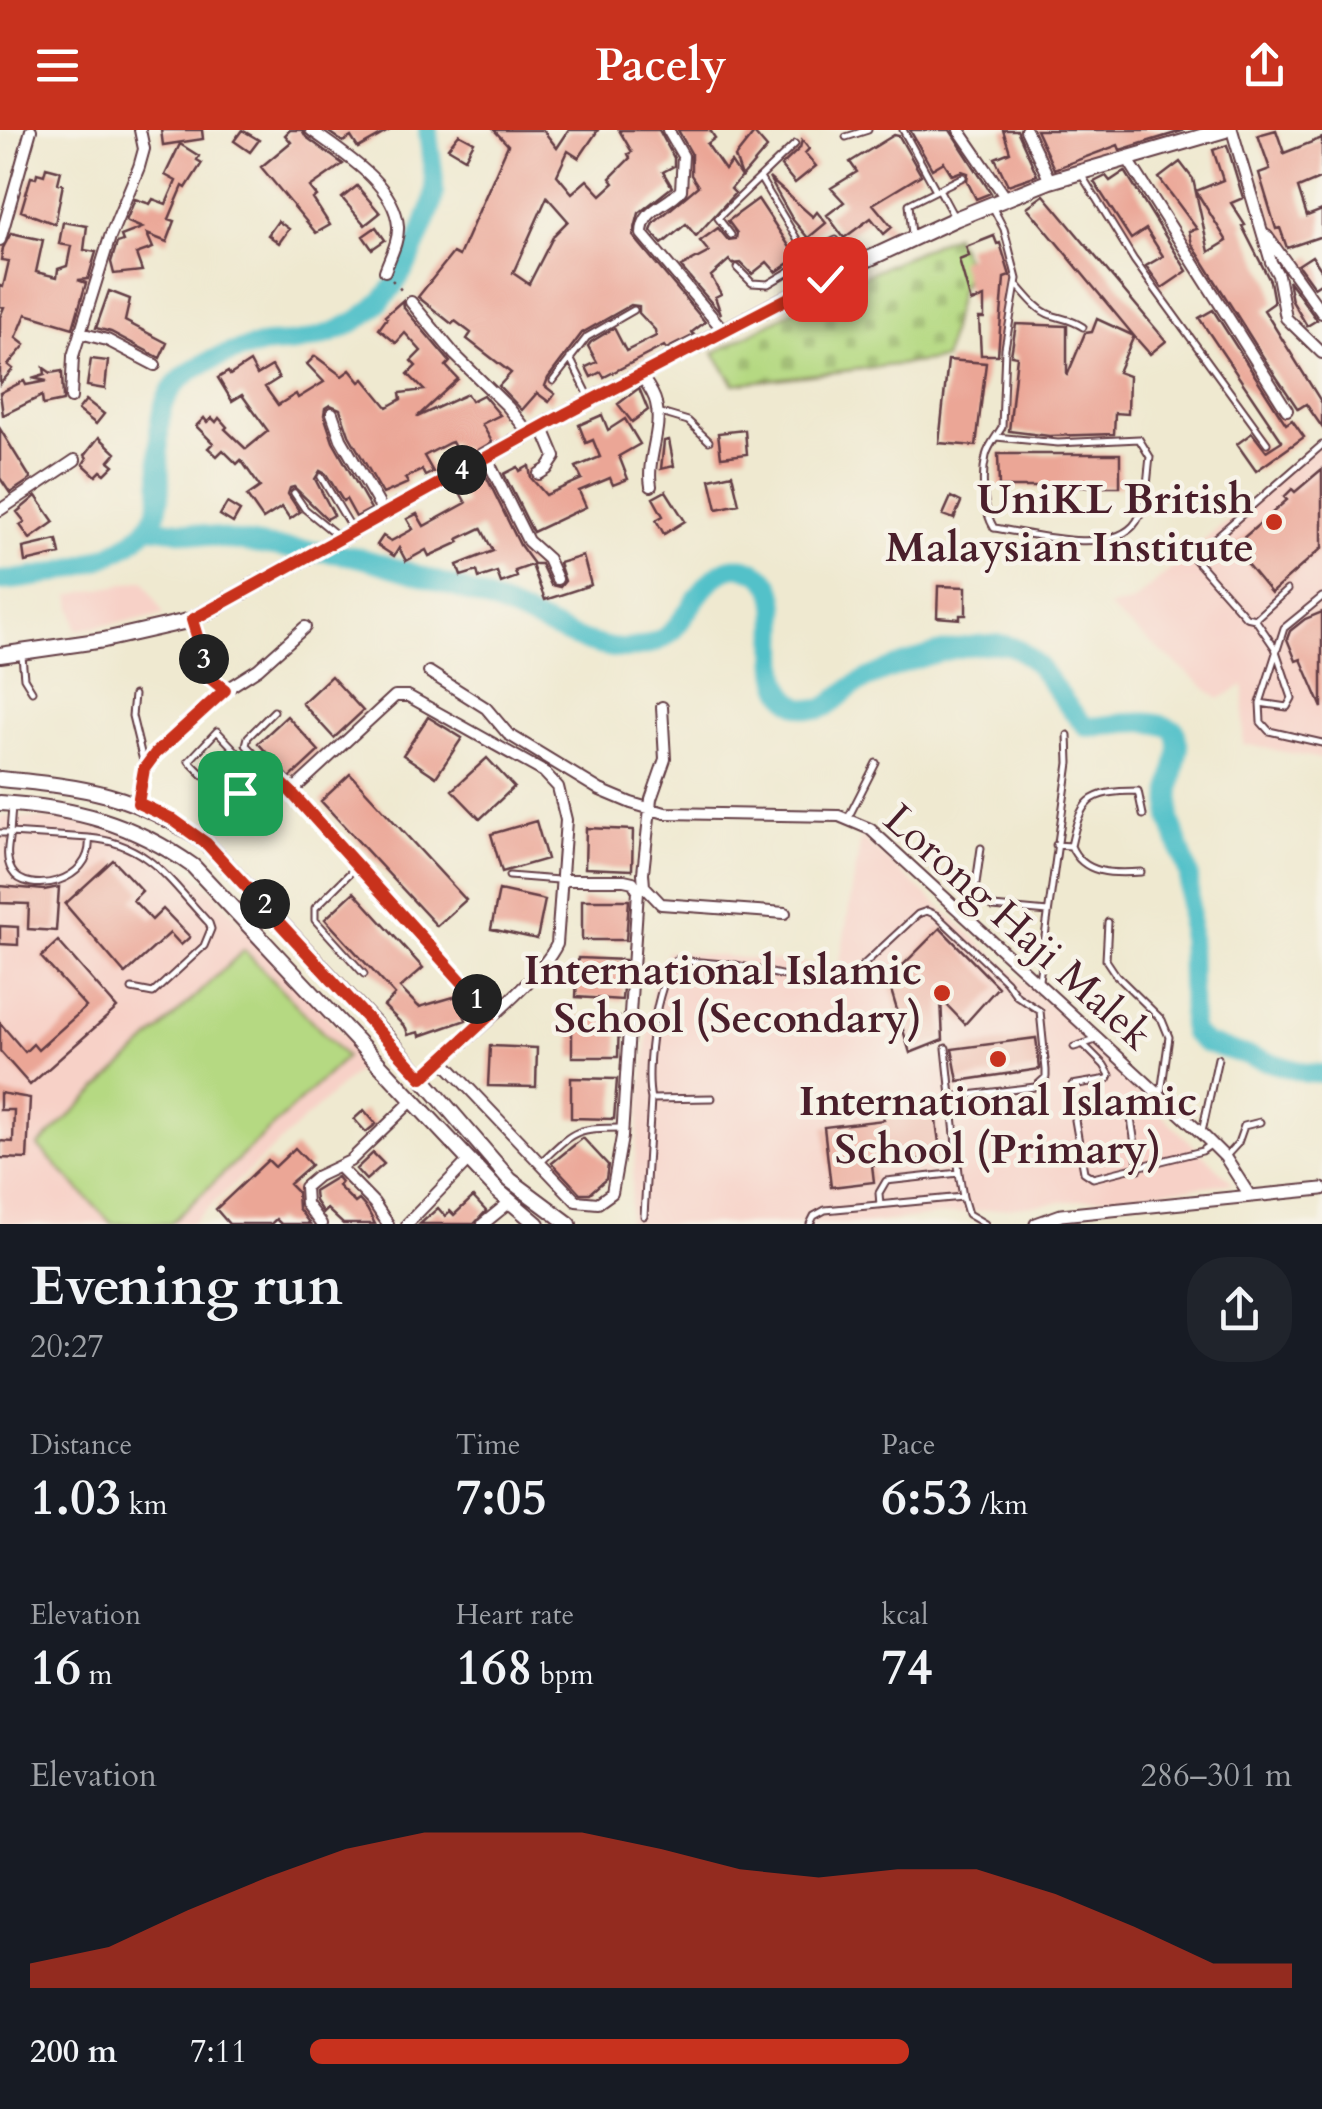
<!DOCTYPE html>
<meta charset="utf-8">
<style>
body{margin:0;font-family:Cardo,serif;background:#20242c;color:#f1f3f6;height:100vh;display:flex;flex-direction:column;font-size:38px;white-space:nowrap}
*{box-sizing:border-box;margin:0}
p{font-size:32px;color:#9ea1a6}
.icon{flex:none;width:55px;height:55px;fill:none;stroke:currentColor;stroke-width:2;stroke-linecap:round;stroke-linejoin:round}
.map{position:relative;height:1094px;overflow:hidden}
.sheet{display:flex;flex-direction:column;background:#171b24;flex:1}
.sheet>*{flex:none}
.pin{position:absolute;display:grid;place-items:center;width:85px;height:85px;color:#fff;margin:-42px;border-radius:20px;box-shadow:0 5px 15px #0006}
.km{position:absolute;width:50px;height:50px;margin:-25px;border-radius:50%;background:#222;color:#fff;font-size:28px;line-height:50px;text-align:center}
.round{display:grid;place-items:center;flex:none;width:105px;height:105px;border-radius:40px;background:#20242c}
.head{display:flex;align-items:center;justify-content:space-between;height:170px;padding:0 30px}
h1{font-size:55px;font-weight:700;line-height:75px}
.metrics{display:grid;grid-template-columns:repeat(3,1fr);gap:15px;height:170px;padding:10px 30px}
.metrics div{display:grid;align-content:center}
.metrics b{font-size:50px;font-weight:700}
.metrics small{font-size:28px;font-weight:400}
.metrics p{font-size:28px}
.chart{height:280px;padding:20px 30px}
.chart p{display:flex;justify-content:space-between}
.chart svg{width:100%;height:180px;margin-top:10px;fill:#c8321e;opacity:.7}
ul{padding:0 30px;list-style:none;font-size:32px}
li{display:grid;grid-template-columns:160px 120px 1fr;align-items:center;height:75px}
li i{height:25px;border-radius:12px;background:#c8321e}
header{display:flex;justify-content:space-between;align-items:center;height:130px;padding:0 30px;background:#c8321e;color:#fff;font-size:45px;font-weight:700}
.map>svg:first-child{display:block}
</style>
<header><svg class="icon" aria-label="menu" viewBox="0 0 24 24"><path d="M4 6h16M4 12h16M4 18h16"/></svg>Pacely<svg class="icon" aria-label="share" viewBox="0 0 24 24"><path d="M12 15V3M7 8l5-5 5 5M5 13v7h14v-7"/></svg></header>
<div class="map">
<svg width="1322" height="1094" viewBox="0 0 1322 1094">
<defs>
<pattern id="cemetery-stones" width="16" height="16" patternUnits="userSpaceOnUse" patternTransform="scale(2.5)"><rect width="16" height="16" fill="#b5d982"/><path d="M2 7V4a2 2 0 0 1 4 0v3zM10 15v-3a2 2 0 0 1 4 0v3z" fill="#9dba70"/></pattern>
</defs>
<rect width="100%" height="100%" fill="#f7f3e8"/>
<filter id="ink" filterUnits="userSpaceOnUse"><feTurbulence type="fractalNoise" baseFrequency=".01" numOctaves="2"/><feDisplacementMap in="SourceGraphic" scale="20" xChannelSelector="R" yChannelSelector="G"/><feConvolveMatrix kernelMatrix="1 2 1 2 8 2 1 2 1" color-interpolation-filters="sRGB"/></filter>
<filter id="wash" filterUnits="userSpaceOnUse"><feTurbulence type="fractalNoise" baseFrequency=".0048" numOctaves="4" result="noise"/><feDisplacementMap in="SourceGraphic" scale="40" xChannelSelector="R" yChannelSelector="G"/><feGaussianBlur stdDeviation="2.25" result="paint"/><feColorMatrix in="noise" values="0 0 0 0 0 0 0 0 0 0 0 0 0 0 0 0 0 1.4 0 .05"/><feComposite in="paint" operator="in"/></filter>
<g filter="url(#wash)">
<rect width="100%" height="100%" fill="#efe9d0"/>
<path fill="#f7d1c7" d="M1322,310V629L1243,614L1244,555L1219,569L1107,477L1131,473Z
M144,450L164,485L76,500L70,465Z
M0,686L63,690L138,706L204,751L368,931L191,1094H0Z
M861,707L1088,908L1109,935L1233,1053L862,1094H628L654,845L668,821L839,837Z"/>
<path fill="url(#cemetery-stones)" stroke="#807c56" stroke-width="2.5" d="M954,105L970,138L960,159L944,229L734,254L714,223L830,161Z"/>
<path fill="#b5d982" stroke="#807c56" stroke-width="2.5" d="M244,820L346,927L170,1094H112L38,1016Z"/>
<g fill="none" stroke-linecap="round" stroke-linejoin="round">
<path stroke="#53c1c9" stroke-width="20" d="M149,397C187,401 223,409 260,415C294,421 332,420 365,429C410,442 458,457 501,475C539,490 581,516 622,519C634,519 655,514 665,507C691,491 712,413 761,445C797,468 753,553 799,576C803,578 817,580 821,579C832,576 842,563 852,557C882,537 975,506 1010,516C1042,526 1062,577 1087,597C1119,596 1144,585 1175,600L1179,618L1171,657L1170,689L1189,745L1192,902L1205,913L1306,943L1322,944
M0,451C50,447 158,428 160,363C162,324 148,278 182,248C203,230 239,219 266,214C276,213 287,214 297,212C364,200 397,166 421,104C426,90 434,75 434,61C435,41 429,20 428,0"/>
</g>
<g id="blocks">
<path fill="#eba696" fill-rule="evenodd" d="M161,0H202L203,9L163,15Z
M242,0L259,10L250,22L234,11Z
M290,0H302L306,7L343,34L310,57L317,66L313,69L330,95L316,103L261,37L291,12L285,5Z
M326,0H390L358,18L351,7L343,12Z
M494,0H543L557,18L569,0H598L579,28L568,21L557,45L572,63L587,50L601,65L614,53L610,48L630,28L628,24L632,22L619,0H659L674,28V36L663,42L672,57L639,83L633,106L705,192L692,202L694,205L666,219L664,216L604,247L601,242L591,247L586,237L597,232L588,216L591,212L614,198L626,221L656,206L655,200L639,183V176L631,175L582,203L548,248L545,256L555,264L549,272L537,263L522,280L499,256L511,243L467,209L471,203L455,191L452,194L418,167L453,123L459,126L508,15ZM547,67L568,91L554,105L529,154L513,143Z
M678,0H710L715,8L707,14L725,40L731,32L741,47L731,59L735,63L696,106L686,94L662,114L651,101L654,93L698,56L691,45V23Z
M910,0H950L991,63L976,69L967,51L968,43L962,41L952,45L944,32L932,39Z
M1003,0H1017L1037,45L1008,55L995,28L1010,22Z
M1036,0H1182V1L1120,20L1118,15L1054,39Z
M1276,0L1284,23L1322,8V48L1298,58L1307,86L1322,80V106L1287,118L1280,98L1276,99L1259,43L1270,39L1258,5Z
M754,3L767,18L742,47L735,27Z
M459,4L474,12L465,28L448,18Z
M894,5L899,6L921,45L873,74L892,97L884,104L871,88L844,108L827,85L844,72L831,58L857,42L850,32Z
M802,10L809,19L805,23L816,36L795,53L781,36L800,18Z
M180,14L199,26L197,30L202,33L186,58L183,56L174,77L169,89L175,91L167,112L147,104L153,118L136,124L142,141L114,144L111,132L117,113L123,111L121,106L142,98L126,91L135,69L150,74L153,69L166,74L176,51L165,45Z
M1227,15L1243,68L1231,73L1245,95L1242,96L1270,151L1274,173L1264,180L1322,273V297L1306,274L1298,279L1267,233L1192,114L1189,101L1197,99L1159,48L1180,32L1193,49L1209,122L1227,111L1196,61L1223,50L1213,20Z
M46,37L61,41L58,53L63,54L55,94L21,81L31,47L36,48L37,43L44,45Z
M1125,41L1187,141L1162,158L1146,136L1163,126L1146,99L1131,109L1094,52L1106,46L1110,51Z
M769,48L813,87L817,82L826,93L808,108L793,90Z
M357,56L380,83L365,95L342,68Z
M1044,65L1166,211L1150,224L1134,206L1118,242L1129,246L1128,284L1115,283L1114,304L1049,306L1009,301L1017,226L1011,225L1016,194L1067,196V246L1085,203L1092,202L1097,189L1134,206L1027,77Z
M758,69L797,128L776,142L767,132L752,144L741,133L732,134L729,130L711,146L721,164L715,167L721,184L681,137L709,122L700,111L718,98L728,110L736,109L737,103L728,91Z
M278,91L289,99L279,113L268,105Z
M63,92L87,96L84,120L96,122L88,149L78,150L86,153L73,198L26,184L16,208L25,215L8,235L13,239L0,254V187L4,177L0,176V156L3,157L9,131L1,130L3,118L11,103L43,110L36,142L57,147L58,139L67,136L71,116L59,114Z
M376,97L385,110L372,119L363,106Z
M994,106L997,114L1000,113L1010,146L1004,148L998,225H981L979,188H984V167L971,172L959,130L969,126L966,117Z
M1312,126L1322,141V152L1314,157L1298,135Z
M1288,150L1317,190L1307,196L1292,171Z
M109,161L130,169L125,191L167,213L160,228L111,202L96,198Z
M403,170L404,178L450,232L446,236L458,249L417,287L467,264L471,271L483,265L500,285L482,294L492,312L466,327L461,317L456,319L452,312L449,313L424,326L433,342L425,346L422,340L405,348L408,353L383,364L349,305L340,279L330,275L325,278L324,285L333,312L371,379L356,387L346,369L343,371L326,344L320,341L315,349L334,385L327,389L294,357L290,358L288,364L300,382L290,389L282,377L263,389L247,366L260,357L241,330L237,334L223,320L217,326L208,318L213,313L196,296L204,288L207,292L212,288L216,292L219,288L227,297L225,299L246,319L268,301L242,265L232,271L218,248L228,242L230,245L250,232L257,245L272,236L279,248L265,257L278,275L296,264L298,268L324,252L307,234L315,226L342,246L350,240L360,252L364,249L387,277L401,269L400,263L424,260L408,244L416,236L411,231L421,221L405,203L396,213L379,199L387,188L385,186Z
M1213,180L1280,285L1286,294L1292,290L1304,307L1256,341L1237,314L1252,303L1266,321L1282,311L1199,188Z
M91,229L108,231L105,259L87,256Z
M948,230L986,233L976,316L939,313Z
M44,238L51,243L62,241L63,271L43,275L42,266L3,285L0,263L24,251L26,255L47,251L32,248L45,244Z
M639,258L648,280L632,292L618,274Z
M86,270L104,284L96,294L78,280Z
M602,285L608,300L625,289L640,314L619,326L628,349L613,355L610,348L579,361L586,377L533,402L504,344L518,337L520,341L529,336L531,348L546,365L582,349L576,337L600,327L593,310L586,313L579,295Z
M0,299L31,349L10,363L0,348Z
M745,300L747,324L721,327L718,303Z
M99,307L116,323L109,331L114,335L105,344L101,341L96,346L83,334L87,328L85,325Z
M669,310L674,336L661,339L664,311Z
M998,324H1120V357H999Z
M1322,339V418L1271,463L1233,417L1287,370L1284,367L1292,359L1295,362Z
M485,344L520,415L534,434H541L551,455L560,457L565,451L559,433L583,426L591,455L545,470L532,435L515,441L517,447L501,453L497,442L479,448L477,441L461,446L457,435L493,421L481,398L458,409L460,412L429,426L426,420L406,431L399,418L394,426L377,415L383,406L391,411L413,399L407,389L417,384L424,396L466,373L458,359Z
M732,344L739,374L717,379L710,349Z
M666,361L685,391L664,404L656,390L663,386L653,368Z
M36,366L54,392L30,409L20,395L25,392L17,382Z
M951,367L961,372L954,389L943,385Z
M227,373L240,381L233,393L220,385Z
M57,410L60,424L25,432L23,418Z
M938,456L966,457V485H960V489L937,487Z
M1322,482V578L1301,529L1296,531L1287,509L1290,501L1305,489Z
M331,546L363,581L334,608L302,573Z
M287,586L319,621L290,648L258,613Z
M428,587L462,608L436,647L403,625Z
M487,628L514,657L480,689L452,660Z
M350,644L466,770L437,796L321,671Z
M536,691L547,729L502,742L491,704Z
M586,698L633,700L632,740L585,738Z
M113,730L142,761L133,770L152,790L163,779L190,807L181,815L170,803L125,844L65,774Z
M0,756L44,760L59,757L56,801L28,799L29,774L0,773Z
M499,760L545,770L537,809L491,799Z
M354,762L423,838L400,858L419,877L457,866L466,890L420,906L419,902L408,905L406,898L384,876L395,865L325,789Z
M582,770H629L626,810H582Z
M0,796L18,797V815L0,814Z
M940,798L998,857L965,894L941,869L943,910L910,923L888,850Z
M58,811L117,878L30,955L0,921V893L25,922L33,914L38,920L86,877L41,827Z
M578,828L625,830L622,870L576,867Z
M572,887H619L618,927H572Z
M1036,908L1040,939L958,951L952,919Z
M490,916L537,918L536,957L488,956Z
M571,948L617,949L614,989L571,988Z
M0,963L30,968L27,1029L0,1028V1011L13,1012L14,980H0Z
M364,980L376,994L366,1002L354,989Z
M910,983L911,987L935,984L941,1027L872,1035L874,1052L831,1057L824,997L884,990L883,986Z
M583,1008L608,1035L606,1049L590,1063H580L552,1033Z
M295,1018L311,1035L289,1054L297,1062L298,1078L310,1094H281L276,1089L271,1094H229L216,1079L268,1030L275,1037Z
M373,1023L384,1034L366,1050L356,1039Z
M337,1047L341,1052L338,1056L355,1073L359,1070L367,1079L375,1094H343L327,1079L323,1083L315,1071L314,1061Z
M473,1067L486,1081L474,1094H420L438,1078L445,1086L450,1081L454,1085Z"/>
</g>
</g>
<g filter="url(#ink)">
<use href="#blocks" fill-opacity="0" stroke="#633d44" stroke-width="2.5"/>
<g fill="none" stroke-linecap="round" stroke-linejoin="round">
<defs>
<path id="service" d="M903,0L936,60
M846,7L868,0
M1081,44L1134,130L1267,313
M760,48L803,119L805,125L802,134L812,155
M939,59L954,87
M992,76L1004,99L1017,149L1005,218L1002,297C997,306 988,316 986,326C981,347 983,380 994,398C1030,403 1105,425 1133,396C1148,380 1147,347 1150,327L1139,309L1058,313L996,307
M731,105L718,88L795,14
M912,105L909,74L963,47
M805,125L836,110
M737,138L752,153L768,154L802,134
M1018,156C1027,166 1038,181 1051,185C1063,189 1071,189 1083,197
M570,228L591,270
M553,251L587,207L634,180
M661,283L688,291L709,311
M321,347L353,400
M294,363L305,379L338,406
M1322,467L1284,498L1260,573L1261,592L1269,601L1322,613
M1255,489L1246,487L1193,427L1322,315
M193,493L210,548L223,558
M22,526L24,548L32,561
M134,565L132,586L144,635
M1260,573L1287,577L1292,568L1275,518L1255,489L1287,460
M274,581L248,607L246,615L289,660
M258,644L217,601L189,631L230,672C242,661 253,649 265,637
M848,688L876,633
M0,703H10L12,676
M89,708C94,753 26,766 12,741C5,729 8,716 10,703L89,708C149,713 170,752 209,793L211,799L204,816L153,863L132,859
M1056,715L1071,716C1083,745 1114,744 1141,742
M1071,716C1081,670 1087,661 1138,661L1143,685
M355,738L315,778V790L364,844
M509,746L558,750
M993,777L1048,782
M971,789L981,718
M1108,792L1106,830L1116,845L1162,890L1169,907L1161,963
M1039,850L1069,633L1068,605
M1074,917L1096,910
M946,918L959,1043
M1072,955L1108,949L1110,945L1104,935L1084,915
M651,969L712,968
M1202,1002L1218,928
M1227,1025L1238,1013L1244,996L1260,992
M540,1033C575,1000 574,998 622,998
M1139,1039L1129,976L1079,984L1075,990L1084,1042L1093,1048L1202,1021L1209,1016
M880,1075L879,1063L886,1051L959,1043L963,1067
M644,1086L651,969C644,939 656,853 676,830L736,835L829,856L846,851L918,784L927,781L936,785L1006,851L1017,866L1040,881L1046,940V947L1035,957L951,967
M810,1094L814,1086L825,1080L963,1067L968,1084L985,1094"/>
<path id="minor" d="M311,0C341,22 395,54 398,96C399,111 390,127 385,141
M668,0L683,26L681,60C667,76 642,79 642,104L724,201
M959,0L1006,68
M1026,0L1050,51
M1232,0L1271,132L1278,145L1286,188L1322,223
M1127,28L1287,280
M1267,106L1322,183
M0,110L31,0
M411,172L455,225L508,277L529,303
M80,203L107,210L155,235
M640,244C646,253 654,263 656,273C663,300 646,329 651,356
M71,268L73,226L110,107L139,37L144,19L140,0
M332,283L341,309L384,383
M486,327L528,411L548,429L557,449
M539,344L547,339L555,327L542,296
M0,380L75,330
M429,542L486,578L508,604L600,660L631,673L665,683L839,686L870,699L1202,1004L1225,1027L1250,1066
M662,577L665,629L651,669L643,743L644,756L661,774L785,783
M138,673L144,639L155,625L189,590L225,560L258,539L305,497
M442,930L576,1071L598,1073L612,1063L622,1007L638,761L633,752L624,750H561
M423,948C457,916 539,852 557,814L566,690L558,657L544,642L408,566H395L291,662L491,884
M340,1038L374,1073L388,1094
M321,1094L306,1074L305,1057L318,1046L350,1031L414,969
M407,1094L469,1030
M483,1094L510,1072"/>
<path id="tertiary" d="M1036,1094L1061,1085L1322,1059"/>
<path id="secondary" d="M0,525L104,510L192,490L567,283L812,155L955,89L1050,51L1225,0
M0,649C86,657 134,663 207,714L392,913L510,1050L569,1094
M0,673C75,678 131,692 193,736L498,1061L537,1094"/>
</defs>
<use href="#service" stroke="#633d44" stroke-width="9"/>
<use href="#minor" stroke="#633d44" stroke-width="14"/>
<use href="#tertiary" stroke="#633d44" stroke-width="15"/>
<use href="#secondary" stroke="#633d44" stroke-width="18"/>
<path stroke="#633d44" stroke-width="2.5" stroke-dasharray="2.5 8" stroke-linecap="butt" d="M392,150L404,163"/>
<use href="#service" stroke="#fff" stroke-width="5"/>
<use href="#minor" stroke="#fff" stroke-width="10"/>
<use href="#tertiary" stroke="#fff" stroke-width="11"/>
<use href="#secondary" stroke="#fff" stroke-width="14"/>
</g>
</g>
<g fill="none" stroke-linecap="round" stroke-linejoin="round" filter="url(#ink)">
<defs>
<path id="route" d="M240,663L265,637L291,662L491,884L422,948L207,714L172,689L138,673L144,639L155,624L225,560L210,548L192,490L567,283L825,149"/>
</defs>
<use href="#route" stroke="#fff" stroke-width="20"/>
<use href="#route" stroke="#c8321e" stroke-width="12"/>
</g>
<g fill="#c8321e" stroke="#f7f3e8" stroke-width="4">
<circle cx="1274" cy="392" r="10"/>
<circle cx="942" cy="863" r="10"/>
<circle cx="998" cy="929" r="10"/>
</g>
<g text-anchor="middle" stroke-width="9" stroke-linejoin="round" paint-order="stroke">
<g font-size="42" font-weight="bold" fill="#4a1f2b" stroke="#f7f3e8" text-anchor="end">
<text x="1254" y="383">UniKL British<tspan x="1254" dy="48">Malaysian Institute</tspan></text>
<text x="922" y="854">International Islamic<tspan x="922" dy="48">School (Secondary)</tspan></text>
<text x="998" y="985" text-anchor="middle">International Islamic<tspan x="998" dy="48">School (Primary)</tspan></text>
</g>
<g font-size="42" fill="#4a1f2b" stroke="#f7f3e8">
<text transform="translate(1019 796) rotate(42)" y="15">Lorong Haji Malek</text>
</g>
</g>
</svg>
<div class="pin" style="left:240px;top:663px;background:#1e9e55"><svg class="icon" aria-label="arrive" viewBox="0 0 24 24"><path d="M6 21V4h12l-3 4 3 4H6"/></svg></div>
<div class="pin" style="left:825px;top:149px;background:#d93025"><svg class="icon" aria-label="check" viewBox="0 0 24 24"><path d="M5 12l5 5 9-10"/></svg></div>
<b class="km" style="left:477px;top:869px">1</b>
<b class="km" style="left:265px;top:774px">2</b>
<b class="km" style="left:204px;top:529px">3</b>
<b class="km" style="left:462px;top:340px">4</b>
</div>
<section class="sheet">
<div class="head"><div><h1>Evening run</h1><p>20:27</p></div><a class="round"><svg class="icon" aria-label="share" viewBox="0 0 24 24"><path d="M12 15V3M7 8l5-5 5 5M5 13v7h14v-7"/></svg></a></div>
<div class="metrics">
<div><p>Distance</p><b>1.03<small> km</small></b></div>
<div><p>Time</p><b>7:05</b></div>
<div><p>Pace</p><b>6:53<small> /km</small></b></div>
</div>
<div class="metrics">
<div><p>Elevation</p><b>16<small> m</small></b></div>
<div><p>Heart rate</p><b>168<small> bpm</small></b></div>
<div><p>kcal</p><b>74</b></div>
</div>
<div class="chart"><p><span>Elevation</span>286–301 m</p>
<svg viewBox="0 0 160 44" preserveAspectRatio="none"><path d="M0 44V38L10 34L20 25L30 17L40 10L50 6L60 6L70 6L80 10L90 15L100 17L110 15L120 15L130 21L140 29L150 38L160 38V44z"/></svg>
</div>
<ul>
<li><b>200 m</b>7:11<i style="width:61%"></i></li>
</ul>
</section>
